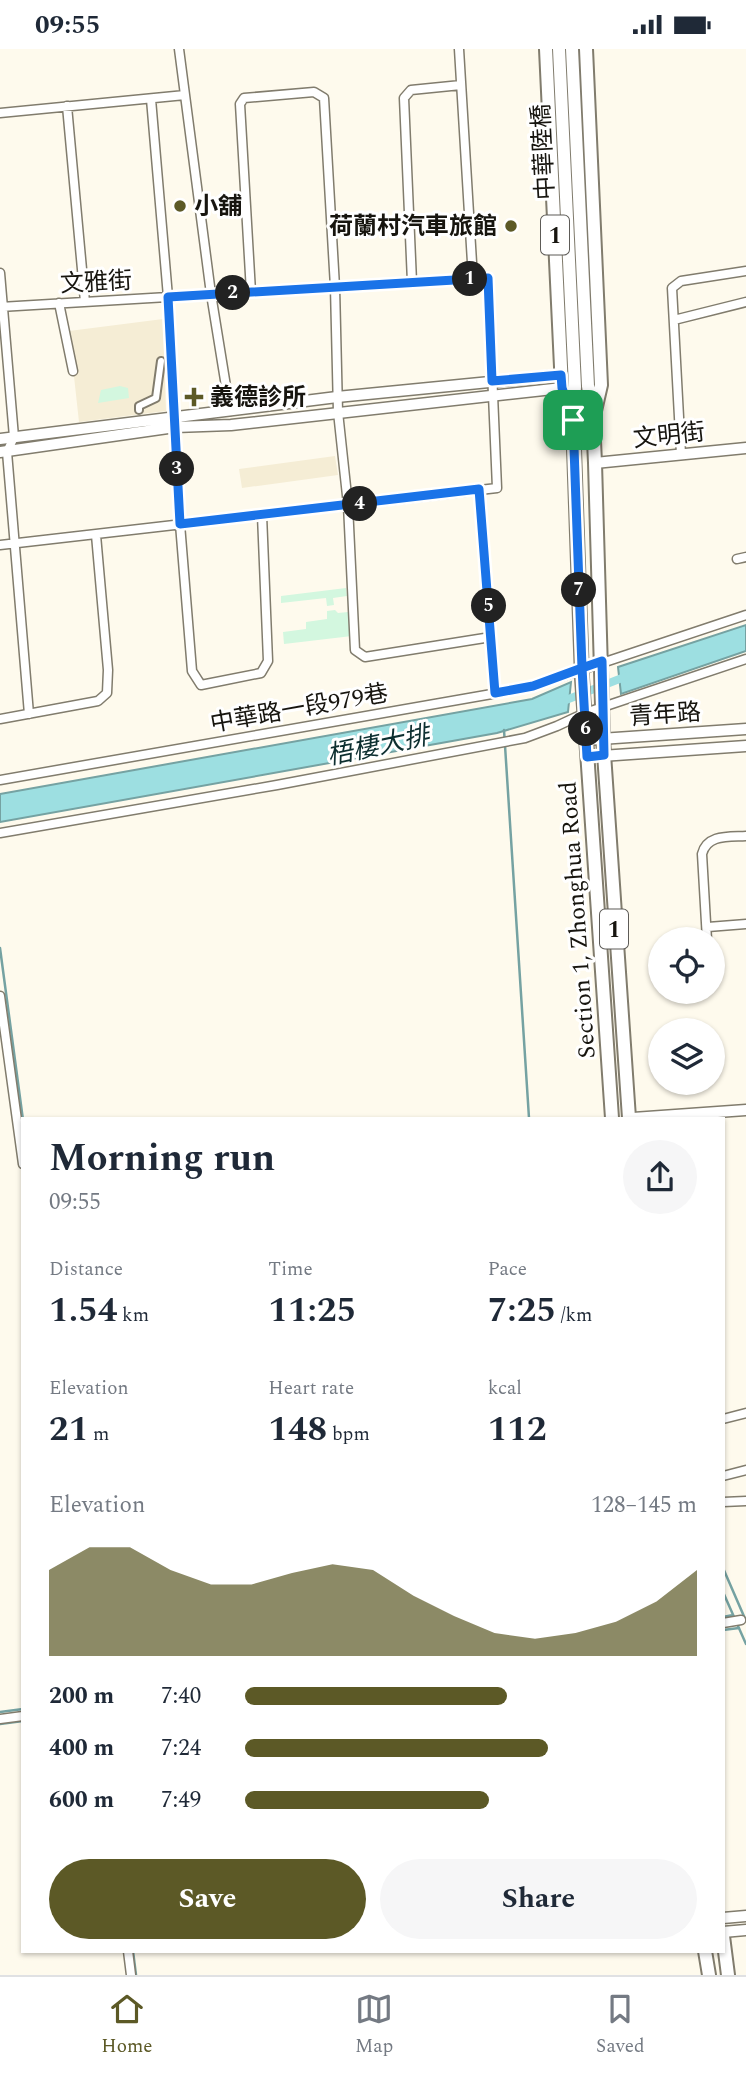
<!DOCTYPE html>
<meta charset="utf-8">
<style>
body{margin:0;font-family:Spectral,"Noto Sans TC",serif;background:#f6f6f7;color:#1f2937;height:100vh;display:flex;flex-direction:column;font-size:26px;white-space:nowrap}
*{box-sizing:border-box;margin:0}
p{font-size:23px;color:#747a83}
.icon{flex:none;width:38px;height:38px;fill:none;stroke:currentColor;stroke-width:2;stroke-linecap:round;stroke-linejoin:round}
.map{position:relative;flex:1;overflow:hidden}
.drawer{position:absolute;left:21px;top:1068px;width:704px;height:836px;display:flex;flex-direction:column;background:#fff;border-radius:0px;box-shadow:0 2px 5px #0004}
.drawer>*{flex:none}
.fabs{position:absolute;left:648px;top:878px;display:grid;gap:14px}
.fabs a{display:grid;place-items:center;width:77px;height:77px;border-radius:50%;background:#fff;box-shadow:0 2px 5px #0004;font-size:35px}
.pin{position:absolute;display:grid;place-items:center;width:60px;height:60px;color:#fff;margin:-30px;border-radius:14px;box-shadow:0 4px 10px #0006}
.km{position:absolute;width:35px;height:35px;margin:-18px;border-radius:50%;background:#222;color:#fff;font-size:19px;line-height:35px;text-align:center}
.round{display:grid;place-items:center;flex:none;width:74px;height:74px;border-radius:37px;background:#f6f6f7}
.summary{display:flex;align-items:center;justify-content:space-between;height:119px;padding:0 28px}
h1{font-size:38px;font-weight:700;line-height:52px}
.figures{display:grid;grid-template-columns:repeat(3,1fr);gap:10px;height:119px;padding:7px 28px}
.figures div{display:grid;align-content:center}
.figures b{font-size:35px;font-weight:700}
.figures small{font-size:19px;font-weight:400}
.figures p{font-size:19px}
.chart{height:196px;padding:14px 28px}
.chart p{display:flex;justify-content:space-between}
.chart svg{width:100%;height:126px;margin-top:7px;fill:#5c5926;opacity:.7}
.primary-button{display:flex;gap:14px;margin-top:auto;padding:14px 28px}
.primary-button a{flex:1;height:80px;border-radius:42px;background:#5c5926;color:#fff;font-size:28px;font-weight:700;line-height:80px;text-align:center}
.primary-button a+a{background:#f6f6f7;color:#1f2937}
ul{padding:0 28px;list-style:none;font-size:23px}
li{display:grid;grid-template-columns:112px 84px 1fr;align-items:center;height:52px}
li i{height:18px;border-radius:9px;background:#5c5926}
.status{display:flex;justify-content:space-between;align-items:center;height:49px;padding:0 35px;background:#fff;direction:ltr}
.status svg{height:19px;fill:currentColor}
.menu{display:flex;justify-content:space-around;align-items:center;height:98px;border-top:2px solid #e0e1e3;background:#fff;font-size:19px;color:#747a83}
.menu a{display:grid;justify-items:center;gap:4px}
.menu .active{color:#5c5926}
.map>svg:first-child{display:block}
</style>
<div class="status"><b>09:55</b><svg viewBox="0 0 49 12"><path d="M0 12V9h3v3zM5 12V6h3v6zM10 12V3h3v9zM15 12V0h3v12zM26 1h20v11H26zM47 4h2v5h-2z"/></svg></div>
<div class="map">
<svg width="746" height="1926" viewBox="0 0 746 1926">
<rect width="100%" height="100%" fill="#fefaed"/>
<path fill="#f5edd5" d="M163,270L166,362L79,373L69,282Z
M335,407L338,426L242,439L239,420Z"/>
<path fill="#d3f7df" d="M120,337L128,339L129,349L98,354L101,341Z
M346,539L347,547L333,549L334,556L327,557L326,549L281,554V547Z
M335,561L338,564L348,563L352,587L284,595L283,583L306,580V573L327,570V562Z"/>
<path fill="#9ddfe1" stroke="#75a2a2" stroke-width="2" d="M746,576V602L621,645L618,618Z
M571,633L568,663L497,684L0,773V745L532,650Z"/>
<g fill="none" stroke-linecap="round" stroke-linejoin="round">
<path stroke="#75a2a2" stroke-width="2.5" d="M504,681L529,1069
M0,899L23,1071
M723,1519L746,1572
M723,1543L746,1595
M723,1568L733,1566
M723,1581L739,1579
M0,1663L23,1660
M0,1675L23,1672
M133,1902L136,1926"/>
<path stroke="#9ddfe1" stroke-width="8" d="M561,653L627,627"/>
<defs>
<path id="pedestrian" d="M139,361V357L156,349L161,312"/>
<path id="minor" d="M179,0L211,245L230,362
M459,0L473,230
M151,50L168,248L180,475L192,622L201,636L261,624L268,612L262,466
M67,57L85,253
M0,64L185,46
M0,224L14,388L7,403L29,665
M412,233L404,49L411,41L461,36
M251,243L240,55L244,49L314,43L324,49L335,238L338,363L348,456L355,601L365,608L491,588
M59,254L73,322
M0,258L488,229L497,439L0,496
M674,271L746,253
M681,405L672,239L681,232L746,222
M479,440L495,644
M737,510L746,508
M0,670L98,652L107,644L108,621L96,486
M0,731L509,642L533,637L746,566
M0,784L277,736L525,689L557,677L585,664L746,610
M708,878L746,875
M707,891L702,805C707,785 729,788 746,787
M0,947L23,1115
M723,1370L746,1364
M723,1427L746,1421
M723,1453L746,1452
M723,1574L741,1571
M0,1670L23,1667
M128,1902L131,1926"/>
<path id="tertiary" d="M0,390L337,348L561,326
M0,403L175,378L231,376L562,339
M595,414L746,399
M586,691L746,680
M587,708L746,697
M633,1069L746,1061
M723,1869L746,1867
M723,1883L746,1881"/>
<path id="primary" d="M546,0L562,339L571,364
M559,0L575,338L573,371L582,629L612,1069
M572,0L588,337L593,369L595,414L603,690L629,1069
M586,0L601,336L595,362
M723,1887L728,1926
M705,1902L709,1926"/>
</defs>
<use href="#pedestrian" stroke="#817c6d" stroke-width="10"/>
<use href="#minor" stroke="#817c6d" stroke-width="11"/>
<use href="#tertiary" stroke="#817c6d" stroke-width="13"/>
<use href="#primary" stroke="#817c6d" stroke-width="16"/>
<use href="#pedestrian" stroke="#fff" stroke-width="6"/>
<use href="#minor" stroke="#fff" stroke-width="8"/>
<use href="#tertiary" stroke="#fff" stroke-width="10"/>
<use href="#primary" stroke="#fff" stroke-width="12"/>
</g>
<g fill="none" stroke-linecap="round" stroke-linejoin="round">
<defs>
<path id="route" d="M573,371L562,339L561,326L492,332L488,229L168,248L180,475L479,440L495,644L533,637L582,619L587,708L604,706L602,612L582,619L573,371"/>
</defs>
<use href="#route" stroke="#fff" stroke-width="14"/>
<use href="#route" stroke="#1a73e8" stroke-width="9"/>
</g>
<g fill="#5c5926" stroke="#fff" stroke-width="2.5">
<circle cx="180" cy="157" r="7"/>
<circle cx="511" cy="177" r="7"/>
<path d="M190.5 337.5h7v7h7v7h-7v7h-7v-7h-7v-7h7z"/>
</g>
<g text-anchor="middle" stroke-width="6" stroke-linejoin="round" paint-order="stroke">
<g fill="#fff" stroke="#5d5b57" stroke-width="2">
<rect x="541" y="166.5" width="28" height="39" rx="5"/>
<rect x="600" y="860.5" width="28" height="39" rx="5"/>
</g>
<g font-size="23" font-weight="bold" fill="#17150f">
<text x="555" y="194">1</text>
<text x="614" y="888">1</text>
</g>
<g font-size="24" fill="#17150f" stroke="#fff">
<text transform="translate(543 103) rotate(-93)" y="8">中華陸橋</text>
<text transform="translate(96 233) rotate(-3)" y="8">文雅街</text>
<text transform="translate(669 386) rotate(-6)" y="8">文明街</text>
<text transform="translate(299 659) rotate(-10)" y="8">中華路一段979巷</text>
<text transform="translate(665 665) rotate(-4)" y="8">青年路</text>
<text transform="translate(577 871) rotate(-94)" y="8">Section 1, Zhonghua Road</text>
</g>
<g font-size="24" font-weight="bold" fill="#17150f" stroke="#fff" text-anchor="start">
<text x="194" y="165">小舖</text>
<text x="497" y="185" text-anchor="end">荷蘭村汽車旅館</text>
<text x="210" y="356">義德診所</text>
</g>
<g font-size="26" font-style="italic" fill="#0d2f30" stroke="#fff">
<text transform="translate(378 696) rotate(-12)" y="9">梧棲大排</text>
</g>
</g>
</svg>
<div class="fabs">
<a><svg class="icon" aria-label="locate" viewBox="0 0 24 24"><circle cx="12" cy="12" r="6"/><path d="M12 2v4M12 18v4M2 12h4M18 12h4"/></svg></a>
<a><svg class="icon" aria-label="layers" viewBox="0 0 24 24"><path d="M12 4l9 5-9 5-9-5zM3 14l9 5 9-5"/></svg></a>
</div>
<div class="pin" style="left:573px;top:371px;background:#1e9e55"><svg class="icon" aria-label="arrive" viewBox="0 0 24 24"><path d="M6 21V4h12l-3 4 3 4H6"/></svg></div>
<b class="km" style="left:470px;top:230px">1</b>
<b class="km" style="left:233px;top:244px">2</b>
<b class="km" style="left:177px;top:420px">3</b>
<b class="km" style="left:360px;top:455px">4</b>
<b class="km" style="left:489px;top:557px">5</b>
<b class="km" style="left:586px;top:680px">6</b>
<b class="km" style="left:579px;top:541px">7</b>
<section class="drawer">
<div class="summary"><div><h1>Morning run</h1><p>09:55</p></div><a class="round"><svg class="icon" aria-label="share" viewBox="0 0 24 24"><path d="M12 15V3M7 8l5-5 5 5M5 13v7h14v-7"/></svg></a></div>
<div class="figures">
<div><p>Distance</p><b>1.54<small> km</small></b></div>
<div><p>Time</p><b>11:25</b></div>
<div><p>Pace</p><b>7:25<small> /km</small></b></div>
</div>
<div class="figures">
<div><p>Elevation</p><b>21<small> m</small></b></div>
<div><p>Heart rate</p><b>148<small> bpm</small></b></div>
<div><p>kcal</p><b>112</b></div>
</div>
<div class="chart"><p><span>Elevation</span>128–145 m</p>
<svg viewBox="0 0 160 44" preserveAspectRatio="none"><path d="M0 44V14L10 6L20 6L30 14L40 19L50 19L60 15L70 12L80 14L90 23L100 30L110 36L120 38L130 36L140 32L150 25L160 14V44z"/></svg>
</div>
<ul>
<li><b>200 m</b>7:40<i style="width:58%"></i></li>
<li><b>400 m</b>7:24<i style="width:67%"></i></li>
<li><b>600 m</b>7:49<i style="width:54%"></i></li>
</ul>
<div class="primary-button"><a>Save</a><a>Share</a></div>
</section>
</div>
<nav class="menu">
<a class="active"><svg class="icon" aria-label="home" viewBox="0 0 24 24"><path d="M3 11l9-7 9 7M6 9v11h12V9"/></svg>Home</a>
<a><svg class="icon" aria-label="map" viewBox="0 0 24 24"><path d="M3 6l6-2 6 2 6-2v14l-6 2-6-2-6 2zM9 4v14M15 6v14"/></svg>Map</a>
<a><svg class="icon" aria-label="saved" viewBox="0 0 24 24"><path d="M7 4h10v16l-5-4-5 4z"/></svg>Saved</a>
</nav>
